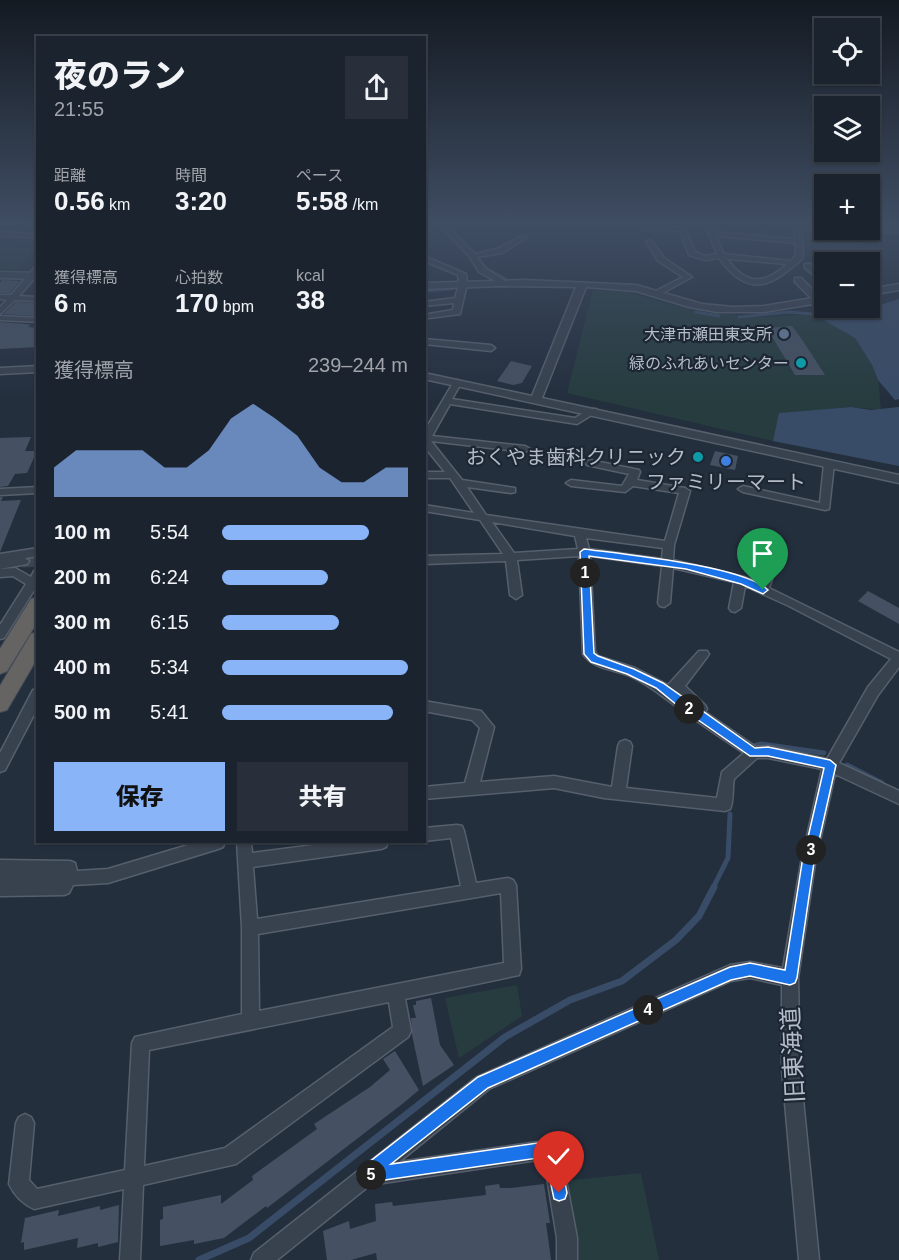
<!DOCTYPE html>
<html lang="ja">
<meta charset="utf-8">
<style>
body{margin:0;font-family:Helvetica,"Noto Sans JP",sans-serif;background:#282f3a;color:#f1f3f6;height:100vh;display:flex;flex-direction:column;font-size:22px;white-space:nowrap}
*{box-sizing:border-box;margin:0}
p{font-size:20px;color:#a0a4aa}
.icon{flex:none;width:33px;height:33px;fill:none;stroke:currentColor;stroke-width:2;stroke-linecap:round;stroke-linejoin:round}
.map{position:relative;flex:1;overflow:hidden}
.drawer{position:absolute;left:36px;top:36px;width:390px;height:807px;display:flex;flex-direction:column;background:#1b232e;border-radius:0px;box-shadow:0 2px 4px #0004,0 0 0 2px #39404a}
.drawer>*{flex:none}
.buttons{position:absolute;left:814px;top:18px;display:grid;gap:12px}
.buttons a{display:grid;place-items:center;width:66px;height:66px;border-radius:0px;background:#1b232e;box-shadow:0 2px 4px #0004,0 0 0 2px #39404a;font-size:30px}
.pin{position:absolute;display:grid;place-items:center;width:51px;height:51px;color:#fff;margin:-62px -26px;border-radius:50% 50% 50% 0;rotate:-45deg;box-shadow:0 0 6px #0007}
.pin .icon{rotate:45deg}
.km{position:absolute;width:30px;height:30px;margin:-15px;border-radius:50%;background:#222;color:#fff;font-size:16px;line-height:30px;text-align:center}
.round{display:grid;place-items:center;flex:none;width:63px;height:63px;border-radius:0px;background:#282f3a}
.headline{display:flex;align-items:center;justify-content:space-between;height:102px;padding:0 18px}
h1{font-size:33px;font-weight:800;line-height:45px}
.figures{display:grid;grid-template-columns:repeat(3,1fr);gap:9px;height:102px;padding:6px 18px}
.figures div{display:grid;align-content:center}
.figures b{font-size:26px;font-weight:800}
.figures small{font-size:16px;font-weight:400}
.figures p{font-size:16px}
.chart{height:168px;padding:12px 18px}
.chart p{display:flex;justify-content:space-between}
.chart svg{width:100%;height:108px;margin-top:6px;fill:#8ab4f8;opacity:.7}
.action{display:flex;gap:12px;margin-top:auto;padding:12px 18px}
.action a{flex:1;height:69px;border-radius:0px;background:#8ab4f8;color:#111;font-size:24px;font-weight:800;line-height:69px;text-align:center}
.action a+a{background:#282f3a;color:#f1f3f6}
ul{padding:0 18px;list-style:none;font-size:20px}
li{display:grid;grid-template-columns:96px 72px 1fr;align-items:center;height:45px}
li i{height:15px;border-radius:8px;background:#8ab4f8}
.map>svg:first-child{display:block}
</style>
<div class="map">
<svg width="899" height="1260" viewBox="0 0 899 1260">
<rect width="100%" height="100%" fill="#242f3e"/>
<path fill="#263c3f" d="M825,230H864L869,244L829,247L812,245L807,252L805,233L823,234Z
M0,247L37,248L18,269H0Z
M593,290L628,292L700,312L764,317L813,314L855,338L872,365L878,380L881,410L851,407L780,413L773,441L567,393Z
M517,985L522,1016L459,1058L445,998Z
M641,1173L659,1260H577V1232L563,1181Z"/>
<path fill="#394c67" d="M899,299V399L895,400L878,380L872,365L855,338L813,314L870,308Z
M851,407L871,410L899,407V466L773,441L779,413Z"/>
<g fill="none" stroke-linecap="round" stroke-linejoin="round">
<path stroke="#394c67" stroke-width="3" d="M478,259L487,269L506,279
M424,291L452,289
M696,312L719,316
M739,317L789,312L813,314"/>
<path stroke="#394c67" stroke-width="5" d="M754,746L761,744L824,753
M847,765L882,783
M713,888L728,858L730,814"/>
<path stroke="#394c67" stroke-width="7" d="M199,1260L249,1238L505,1037L570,1000L622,981L676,940L699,916L714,887"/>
</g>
<path fill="#455162" d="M2,280L20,281L10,293H0V283Z
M16,302L38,303V312L34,316L3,314Z
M0,322L25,324L31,325L28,327L38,328V347L0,349Z
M792,326L803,341L825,375H795L767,328Z
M511,361L532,366L522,383L513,385L497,381Z
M31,437L25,451H37L27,473L15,474L8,486L0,487V438Z
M715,451L738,456L735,470L710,465Z
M0,497H3L1,501L21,500L0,552Z
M868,591L899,608V624L858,601Z
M431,998L440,1045L454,1065L423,1086L412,1035L411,1018H416L413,1005H416V1001Z
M395,1051L419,1090L401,1105L267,1208L266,1206L224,1238L194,1244V1240L160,1246V1220L163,1219V1207L221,1195V1204L253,1180L252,1176L317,1129L314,1124L370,1087L390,1070L383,1059Z
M499,1184L500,1188H511L544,1184L550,1223H546L551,1260H377L376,1253L351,1260H327L323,1231L349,1221L350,1229L376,1221L375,1204L392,1202L393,1206L486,1195L485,1186Z
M119,1205L118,1242L98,1247V1243L77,1248L78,1238L24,1250V1242L21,1243L25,1218L59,1210L58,1216L100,1206V1210Z"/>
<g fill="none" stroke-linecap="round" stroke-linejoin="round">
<path stroke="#3a4453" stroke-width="13" stroke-dasharray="13 6" stroke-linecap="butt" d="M22,561L38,560"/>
<defs>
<path id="minor" d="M0,222H16L0,225Z
M436,222H443L475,254L497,249L522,236L527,237L502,253L477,257L485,268L504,280L505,282L501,284L479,272L469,256Z
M704,222H710L714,232L795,239V225L786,222L825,223V227L802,225L803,258C772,286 749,300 719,258L705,260L689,255L680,231L645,229L642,227L645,225L685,228L695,252L706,256L717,254ZM716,236L796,243V255L791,261L724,254ZM727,259L787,264C763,286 745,284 727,259Z
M870,227L899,229V233L868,230Z
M0,232L38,234V238L2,236H0Z
M650,240L652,241L664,258L692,277L657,296H654V292L683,277L658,261L646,242Z
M873,252H876V256L853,257L857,261L856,262H829L833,260L847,259L843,255L847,253Z
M424,256L466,274L467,284L460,314L429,318L425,316L429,314L453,310L454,303L424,306V302L455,298L459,284L458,275L424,261Z
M805,264H811L825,278V284L805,268Z
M35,267H38V274L19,296L38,297V301L15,300L0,314V307L7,300L0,299V295H11Z
M795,278H801L821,298V302H815L795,282Z
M0,316L38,318V322L0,320Z
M424,339L491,345L495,348L491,351L424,344Z
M457,380L461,383L452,399L575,418L590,409H596L598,411L577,424L450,404L432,436L525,446L530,449L525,452L431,441L462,480L515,488V492L511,493L467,487L486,515L665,541L679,493L633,486L625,492L571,486L566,483L571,480L622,486L629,474L587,465L585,463L590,460L639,470L640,472L637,480L685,488L690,491L674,545L673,560L744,577L759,583L769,552L775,548L779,549L781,552L769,588L899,652V667L878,695L839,763L899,791V804L835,774L815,863L798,978L800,1069L819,1260H799L782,1069V985L750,978L731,981L489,1089L399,1162L552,1140L559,1142L577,1238V1260H557V1238L544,1159L370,1185L277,1260H251L254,1253L477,1077L730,965L750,962L783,968L801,863L822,769L768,758H757L734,779C732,788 734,801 730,809L725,811L604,798L554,788L424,799V787L465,783L480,728L472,720L424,711V701L481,711L494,727L480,782L554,776L612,787L618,746L620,742L625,740L630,742L632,746L626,788L717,798L722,772L744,753C722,738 700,724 679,708C661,696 652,687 632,677C617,670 592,669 583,654L579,556L517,560L522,595L516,599L510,595L506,561L424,564V556L503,554L480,520L424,511V505L474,513L450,478H424V472H445L424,446V432L453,383ZM492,522L575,536L578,549L514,553ZM586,538L663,548L662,559L589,549ZM590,556L662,566L658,603L660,606L664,607L670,603L673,568L734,582L729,608L731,611L735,612L741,608L745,586L789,606L891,659L868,687L827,759L768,746L756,747L705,712L707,709L705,705L685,686L707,657L709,654L707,651H699L668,685L635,668L598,656L595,652Z
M829,461L834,464L829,509L825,510L743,492L738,489L743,486L820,503L824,464Z
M38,487V493L0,495V489Z
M38,548V556L0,562V554Z
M15,568L31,577L34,571L38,570V584L4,638L0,639V625L26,584L13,576L0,577V569Z
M38,689V707L5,770L0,772V753L33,690Z
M457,825L462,826L464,831L476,883L508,878L513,880L516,885L521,969L519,975L405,999L411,1031L408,1037L236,1164L143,1185L140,1260H120L124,1189L34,1209C23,1204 14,1195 9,1184L16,1123L19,1117L25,1114L31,1117L34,1123L29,1180L37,1189L125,1170L132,1043L135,1037L242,1014V928L237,842H251L252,853L337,842H388L386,847L381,849L253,867L257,919L461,886L451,838L424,841V828ZM501,893L504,963L259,1011L258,934ZM389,1002L393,1027L225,1148L144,1166L149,1050Z
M198,842H225L223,847L218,849L108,883L73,885L69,893L64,895L0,896V860L70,861L75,863L77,871L108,869Z"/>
<path id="tertiary" d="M0,272L38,273V279L0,278Z
M525,280L636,285L702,304L733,307L764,306L825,296V302L764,312H717L689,307L636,291L586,287L542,398L899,475V483L424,379V373L532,396L576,287L500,286L424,289V283Z
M899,284V290L870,295V289Z
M38,366V372L0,374V368Z
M22,556L29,561L27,564L0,569V559Z"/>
<path id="trunk" d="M38,597V621L7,671L0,674V649L31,599Z
M38,632V657L7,710L0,712V686L31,634Z"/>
</defs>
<use href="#minor" stroke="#565f6c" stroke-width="3"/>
<use href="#tertiary" stroke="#565f6c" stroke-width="3"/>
<use href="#trunk" stroke="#434c59" stroke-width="2"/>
<use href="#minor" fill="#38414e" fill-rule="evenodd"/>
<use href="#tertiary" fill="#38414e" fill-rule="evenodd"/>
<use href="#trunk" fill="#656462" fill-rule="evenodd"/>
</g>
<linearGradient id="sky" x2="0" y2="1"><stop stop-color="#141a22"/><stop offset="0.56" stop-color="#3f4d63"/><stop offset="1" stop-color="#3f4d63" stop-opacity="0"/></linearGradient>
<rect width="899" height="398" fill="url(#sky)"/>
<path fill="#1a73e8" stroke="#fff" stroke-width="1.5" d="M584,549C622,554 744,566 768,590L763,594L741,584L686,569L589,556L594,653L598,656L634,669L663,683L755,748L768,747L830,760L836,765L814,863L797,978L795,983L790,985L750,976L731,980L488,1088L391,1164L552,1141L557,1143L559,1149L567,1193L565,1199L559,1201L554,1199L545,1157L364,1183L359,1181L357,1176L359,1170L478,1077L730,967L750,963L785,970L802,863L824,768L768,756H750L678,706L656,688L627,674L591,662L584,654L580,552Z"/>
<circle fill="#5c6f8a" stroke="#1d2633" stroke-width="2" cx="784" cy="334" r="6"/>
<g fill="#0f9aa8" stroke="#1d2633" stroke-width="2">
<circle cx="801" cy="363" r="6"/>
<circle cx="698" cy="457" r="6"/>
</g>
<circle fill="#3f7fe0" stroke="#1d2633" stroke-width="2" cx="726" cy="461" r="6"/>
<g text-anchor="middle" stroke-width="4.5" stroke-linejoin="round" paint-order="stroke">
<g font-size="16" fill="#b4bcc9" stroke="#1d2633" text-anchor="end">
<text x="772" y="340">大津市瀬田東支所</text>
<text x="789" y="369">緑のふれあいセンター</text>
</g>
<g font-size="20" fill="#b4bcc9" stroke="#1d2633" text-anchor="end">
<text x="686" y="464">おくやま歯科クリニック</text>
<text x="726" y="489" text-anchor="middle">ファミリーマート</text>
</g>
<g font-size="24" fill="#b4bcc9" stroke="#1d2633">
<text transform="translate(793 1055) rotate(-93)" y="8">旧東海道</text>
</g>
</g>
</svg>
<div class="buttons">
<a><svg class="icon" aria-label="locate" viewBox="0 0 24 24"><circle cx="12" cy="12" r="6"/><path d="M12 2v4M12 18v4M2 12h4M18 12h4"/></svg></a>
<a><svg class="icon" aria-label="layers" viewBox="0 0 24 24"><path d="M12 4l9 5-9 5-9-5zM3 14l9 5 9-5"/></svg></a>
<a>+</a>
<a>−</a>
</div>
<div class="pin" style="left:763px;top:590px;background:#1e9e55"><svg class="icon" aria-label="arrive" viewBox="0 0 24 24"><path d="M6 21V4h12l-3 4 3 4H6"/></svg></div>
<div class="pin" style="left:559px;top:1193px;background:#d93025"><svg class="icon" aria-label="check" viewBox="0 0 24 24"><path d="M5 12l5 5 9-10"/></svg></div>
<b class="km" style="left:585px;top:573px">1</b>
<b class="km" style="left:689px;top:709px">2</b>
<b class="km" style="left:811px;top:850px">3</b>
<b class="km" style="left:648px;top:1010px">4</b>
<b class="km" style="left:371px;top:1175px">5</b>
<section class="drawer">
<div class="headline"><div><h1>夜のラン</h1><p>21:55</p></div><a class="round"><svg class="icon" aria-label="share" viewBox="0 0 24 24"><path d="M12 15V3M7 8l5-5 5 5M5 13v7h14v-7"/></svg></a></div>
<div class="figures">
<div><p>距離</p><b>0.56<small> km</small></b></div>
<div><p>時間</p><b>3:20</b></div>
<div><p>ペース</p><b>5:58<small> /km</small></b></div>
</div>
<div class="figures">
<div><p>獲得標高</p><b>6<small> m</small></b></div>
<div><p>心拍数</p><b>170<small> bpm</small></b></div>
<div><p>kcal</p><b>38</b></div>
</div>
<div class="chart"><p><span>獲得標高</span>239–244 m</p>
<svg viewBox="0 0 160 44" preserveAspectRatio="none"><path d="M0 44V32L10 25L20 25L30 25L40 25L50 32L60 32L70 25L80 12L90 6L100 12L110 19L120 32L130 38L140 38L150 32L160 32V44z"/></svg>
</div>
<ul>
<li><b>100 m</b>5:54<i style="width:79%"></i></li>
<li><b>200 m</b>6:24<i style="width:57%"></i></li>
<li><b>300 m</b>6:15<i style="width:63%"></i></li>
<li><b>400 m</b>5:34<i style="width:100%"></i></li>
<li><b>500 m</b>5:41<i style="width:92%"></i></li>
</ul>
<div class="action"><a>保存</a><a>共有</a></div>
</section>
</div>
